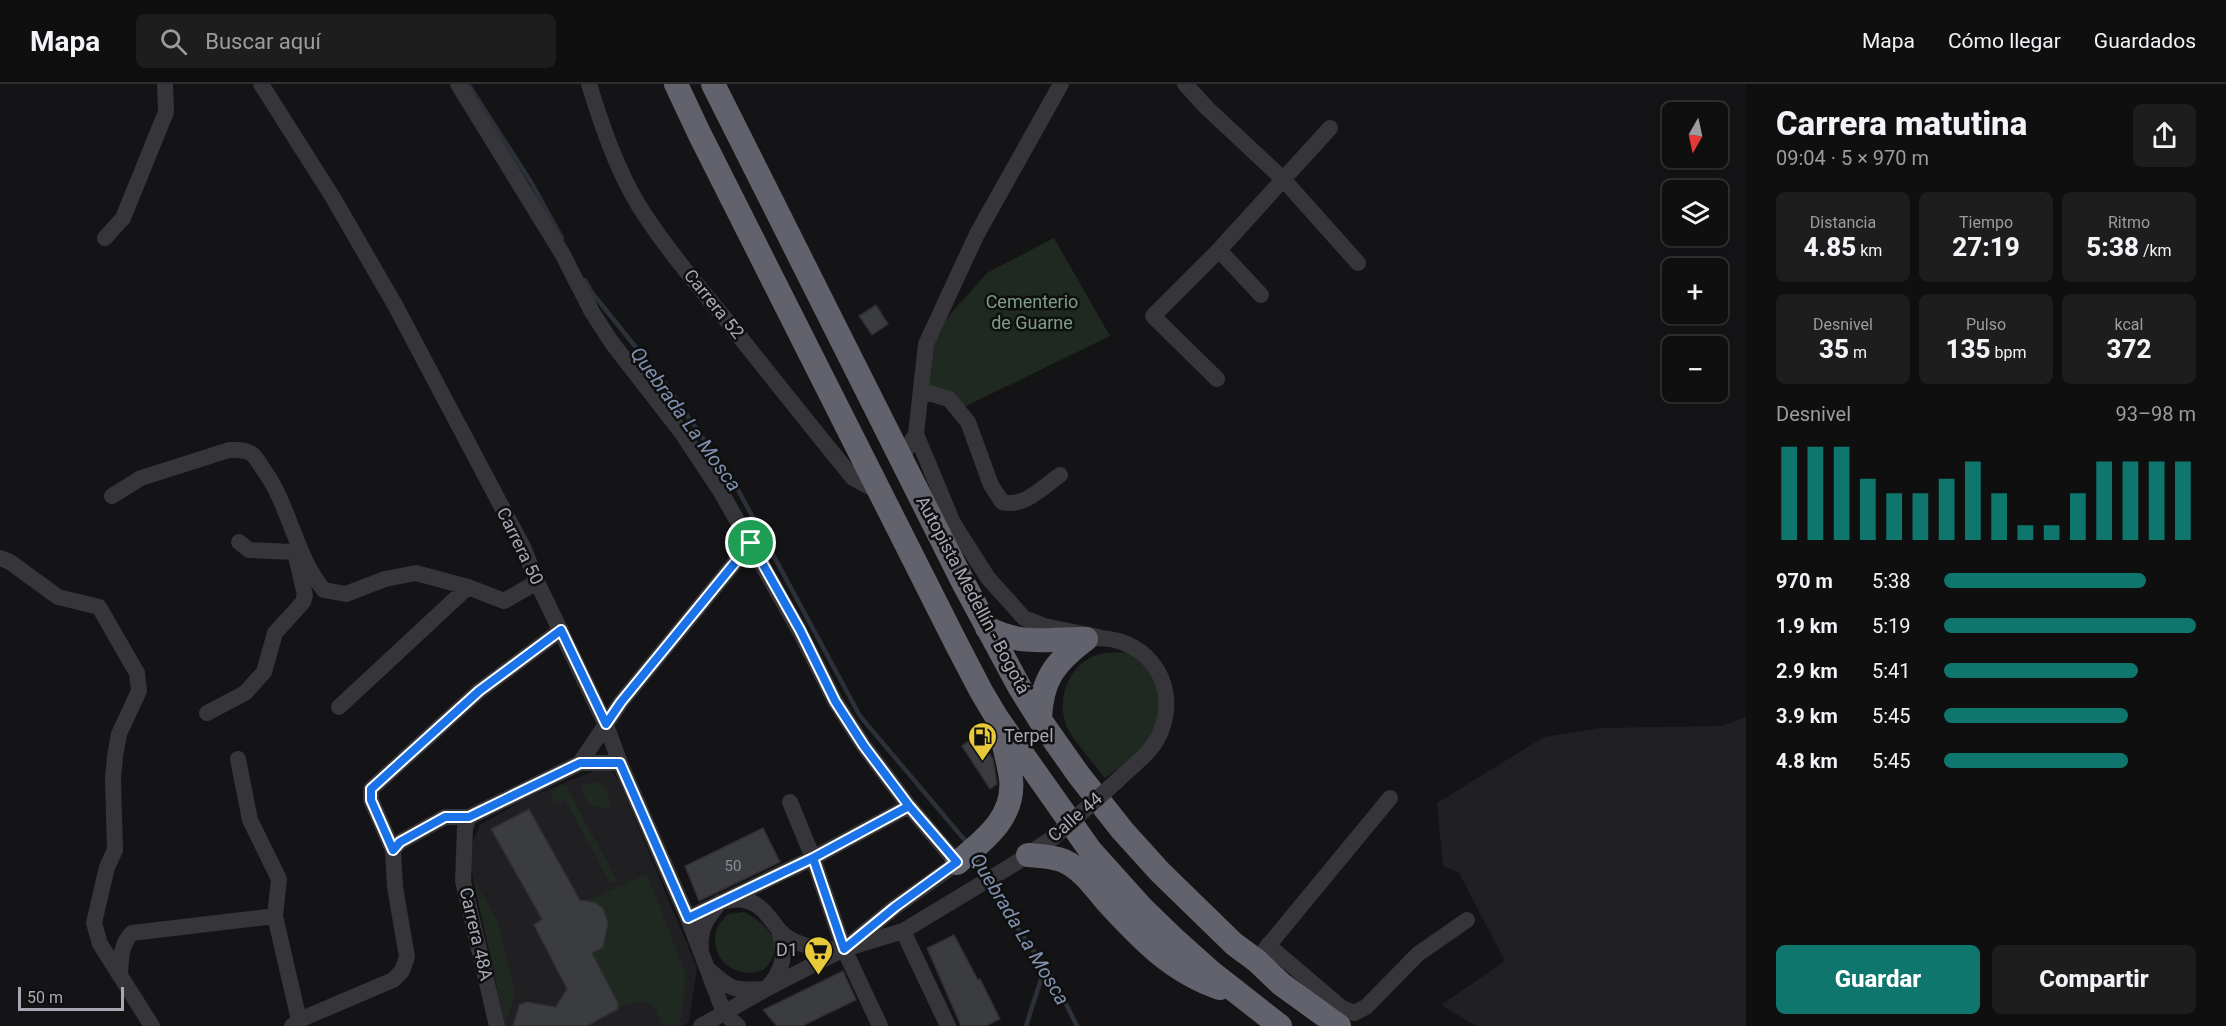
<!DOCTYPE html>
<html lang="es">
<meta charset="utf-8">
<style>
body{margin:0;font-family:Roboto,sans-serif;background:#1d1d1e;color:#f1f3f6;height:100vh;display:flex;flex-direction:column;font-size:22px;white-space:nowrap}
*{box-sizing:border-box;margin:0}
p{font-size:20px;color:#9b9c9f}
.icon{flex:none;width:33px;height:33px;fill:none;stroke:currentColor;stroke-width:2;stroke-linecap:round;stroke-linejoin:round}
.map{position:relative;flex:1;overflow:hidden}
.details{display:flex;flex-direction:column;background:#0f0f10;width:480px}
.details>*{flex:none}
.needle{width:39px;rotate:189deg}
.controls{position:absolute;left:1662px;top:18px;display:grid;gap:12px}
.controls a{display:grid;place-items:center;width:66px;height:66px;border-radius:9px;background:#0f0f10;box-shadow:0 3px 9px #0003,0 0 0 2px #2f2f30;font-size:30px}
.scale{position:absolute;left:18px;bottom:15px;width:106px;box-sizing:border-box;padding-left:6px;border:3px solid #a6a9b5;border-top:0;font-size:16px;line-height:21px;white-space:nowrap;color:#a6a9b5;-webkit-text-stroke:4px #0f0f10;paint-order:stroke}
.pin{position:absolute;display:grid;place-items:center;width:51px;height:51px;color:#fff;margin:-26px;border:3px solid #fff;border-radius:50%;box-shadow:0 2px 6px #0007}
.round{display:grid;place-items:center;flex:none;width:63px;height:63px;border-radius:9px;background:#1d1d1e}
.overview{display:flex;align-items:center;justify-content:space-between;height:102px;padding:0 30px}
h1{font-size:33px;font-weight:800;line-height:45px}
.metrics{display:grid;grid-template-columns:repeat(3,1fr);gap:9px;height:102px;padding:6px 30px}
.metrics div{display:grid;align-content:center;border-radius:9px;background:#1d1d1e;text-align:center}
.metrics b{font-size:26px;font-weight:800}
.metrics small{font-size:16px;font-weight:400}
.metrics p{font-size:16px}
.chart{height:168px;padding:12px 30px}
.chart p{display:flex;justify-content:space-between}
.chart svg{width:100%;height:108px;margin-top:6px;stroke:#0f766e;stroke-width:6}
.action{display:flex;gap:12px;margin-top:auto;padding:12px 30px}
.action a{flex:1;height:69px;border-radius:9px;background:#0f766e;color:#fff;font-size:24px;font-weight:800;line-height:69px;text-align:center}
.action a+a{background:#1d1d1e;color:#f1f3f6}
ul{padding:0 30px;list-style:none;font-size:20px}
li{display:grid;grid-template-columns:96px 72px 1fr;align-items:center;height:45px}
li i{height:15px;border-radius:8px;background:#0f766e}
header{display:flex;align-items:center;gap:36px;box-sizing:border-box;height:84px;padding:0 30px;background:#0f0f10;border-bottom:2px solid #2f2f30}
header strong{font-size:28px}
nav{display:flex;gap:33px;margin-inline-start:auto;font-size:21px}
.search{width:420px;height:54px;background:#1d1d1e;display:flex;align-items:center;gap:15px;box-sizing:border-box;padding:0 21px;border-radius:9px;color:#9b9c9f;font-size:22px}
main{display:flex;flex:1;min-height:0}
.map>svg:first-child{display:block}
</style>
<header>
<strong>Mapa</strong>
<div class="search"><svg class="icon" aria-label="search" viewBox="0 0 24 24"><circle cx="10" cy="10" r="6"/><path d="M15 15l6 6"/></svg>Buscar aquí</div>
<nav><a>Mapa</a><a>Cómo llegar</a><a>Guardados</a></nav>
</header>
<main>
<div class="map">
<svg width="1746" height="942" viewBox="0 0 1746 942">
<rect width="100%" height="100%" fill="#141416"/>
<path fill="#202022" d="M1746,633V942H1476L1441,921L1505,877L1459,789L1443,782L1437,719L1544,653L1600,644L1721,642Z
M602,684L613,688L619,697L697,884L689,938L682,942H505L468,770L480,741L529,713Z"/>
<path fill="#202822" d="M1054,154L1110,252L964,323L929,302L931,263L948,233L987,189Z
M1128,568L1155,590L1162,616L1160,640L1144,665L1105,694C1096,682 1071,654 1066,641C1056,613 1070,578 1100,570C1109,568 1119,569 1128,568Z
M596,698L604,702L612,721L603,724L592,722L581,708L582,701Z
M561,701L566,702L617,796L610,799L565,716L556,719L551,713V707Z
M647,790L685,888L684,916L679,941L667,942L661,939L655,924L642,917L618,923L592,869L603,864C607,844 614,820 586,817Z
M473,794L498,837L515,910L505,940Z
M744,828C761,837 783,853 772,874C771,877 767,883 764,885C747,895 722,884 717,867C712,849 716,843 728,830Z"/>
<g fill="none" stroke-linecap="round" stroke-linejoin="round">
<path stroke="#2b3039" stroke-width="4.5" d="M468,0L531,98L562,154
M585,196L593,210L667,302L737,404L860,632L968,760
M975,772L1014,839L1054,896L1077,942
M1026,942L1045,883"/>
</g>
<path fill="#3b3c3f" stroke="#2f2e31" stroke-width="1.5" d="M876,221L888,240L872,251L859,232Z
M977,651L993,675L997,700L990,705L962,662Z
M529,725L580,816L594,818L603,824L608,839L603,864L592,869L618,919V925L587,942H513L519,921L527,918L556,923L567,905L534,841L542,835L491,745Z
M763,744L780,778L699,817L685,782Z
M954,851L978,896L980,895L1000,935L986,942H961L927,864Z
M843,887L856,916L802,942H777L763,926Z"/>
<g fill="none" stroke-linecap="round" stroke-linejoin="round">
<path stroke="#35353a" stroke-width="16" d="M261,0L332,112L395,221L523,463L537,498L606,641L620,679L688,834L724,929L738,942
M458,0L563,171L592,228L612,259L682,349L721,408L799,546L835,617L864,662L909,722L957,779L895,823L844,865
M589,0C602,42 616,84 639,122C665,163 697,201 728,238C769,290 811,342 853,394L881,409
M1185,0L1207,24L1283,95L1358,179
M105,154L123,134L166,28L165,0
M1219,166L1261,211
M1217,295L1153,232L1219,166L1330,44
M922,307L949,315L968,338L991,401L1002,418C1024,424 1043,403 1060,391
M916,350L953,439L988,494L1024,534L1044,542L1099,553
M902,373L916,350L926,260L977,150L1061,0
M112,412L141,394L229,366C237,366 245,365 252,370C256,373 260,380 263,385C290,421 295,472 324,506L346,510L385,495L416,489L468,503L504,517L537,498
M239,458L249,466L294,468
M0,474L10,478L58,513L99,523L137,589L139,607L119,650L115,672L113,696L115,766L107,783L94,839L100,860L152,942
M1088,555C1142,548 1181,596 1161,647C1154,667 1133,681 1118,696
M339,623L468,503
M207,629L245,609L264,588L275,549L303,518L305,511L295,468
M238,675L250,736L279,795L275,832L299,936
M580,679L621,618L751,459
M790,718L813,774L844,865L880,942
M393,766L400,758L445,733H469
M688,834L813,774L909,722
M903,847L948,942
M1268,861L1342,924L1354,929L1366,923L1418,870L1467,836
M701,864C699,844 708,833 720,818C727,817 737,814 744,816C761,819 769,833 779,846C793,862 820,866 840,865
M1263,868L1390,714
M709,886C734,908 733,906 766,905C784,886 786,871 779,846
M120,892C121,877 120,861 132,849L275,832
M292,942L299,936L393,896L402,887L407,873L395,803L393,766L371,716V705L479,607L561,546
M497,942L463,797L465,744L469,733L580,679H620
M701,942L766,905L844,865L903,847L1014,780L1054,753"/>
<path stroke="#61626b" stroke-width="24" d="M676,0L699,49L956,559L981,607L997,634L1090,766L1143,825L1173,854L1211,888L1280,942
M713,0L964,500L1020,604L1040,636L1078,690L1122,746L1160,788L1234,860L1257,877L1281,900L1339,942
M987,544C1025,563 1047,554 1086,555
M1040,636C1041,596 1055,578 1086,555
M1028,771C1040,772 1053,772 1064,777C1082,785 1095,804 1107,818C1140,854 1172,888 1220,904
M957,779C984,756 1015,734 1011,695C1009,679 1004,663 1001,648"/>
<path stroke="#35353a" stroke-width="16" d="M1054,753L1118,696"/>
</g>
<g fill="none" stroke-linecap="round" stroke-linejoin="round">
<defs>
<path id="route" d="M751,459L621,618L606,640L561,546L479,607L371,705V716L393,766L400,758L445,733H469L580,679H620L688,834L813,774L909,722L957,778L895,823L844,865L813,774L909,722L864,662L835,617L800,546L751,459"/>
</defs>
<use href="#route" stroke="#fff" stroke-width="12"/>
<use href="#route" stroke="#1a73e8" stroke-width="8"/>
</g>
<defs>
<symbol id="fuel-pin" viewBox="-11 -11 22 30"><path d="M0 17L-7.5 6A9.5 9.5 0 1 1 7.5 6Z" fill="#e7c93a" stroke="#0f0f10"/><path d="M-5.5-6h7V0h2V4h1.3V-2.5L3-4.5l.8-.8L6-3V5H2.5V1h-1V6h-7ZM-4.2-4.7v3.2H.2V-4.7Z" fill="#111"/></symbol>
<symbol id="supermarket-pin" viewBox="-11 -11 22 30"><path d="M0 17L-7.5 6A9.5 9.5 0 1 1 7.5 6Z" fill="#e7c93a" stroke="#0f0f10"/><path d="M-6-5.5h2.5l.6 2H6L4.5 2H-2.5L-4.4-4H-6ZM-1.5 3.2a1.3 1.3 0 1 0 .1 0ZM3 3.2a1.3 1.3 0 1 0 .1 0Z" fill="#111"/></symbol>
</defs>
<g fill-rule="evenodd">
<use href="#fuel-pin" x="966" y="636" width="33" height="45"/>
<use href="#supermarket-pin" x="802" y="850" width="33" height="45"/>
</g>
<g text-anchor="middle" stroke-width="5" stroke-linejoin="round" paint-order="stroke">
<g font-size="15" fill="#8b8e98">
<text x="733" y="787">50</text>
</g>
<g font-size="18" fill="#7e9f86" stroke="#0f0f10">
<text x="1032" y="224">Cementerio<tspan x="1032" dy="21">de Guarne</tspan></text>
</g>
<g font-size="18" fill="#a6a9b5" stroke="#0f0f10">
<text transform="translate(714 220) rotate(51)" y="6">Carrera 52</text>
<text transform="translate(520 462) rotate(64)" y="6">Carrera 50</text>
<text transform="translate(973 511) rotate(62)" y="6">Autopista Medellín - Bogotá</text>
<text transform="translate(1075 733) rotate(-41)" y="6">Calle 44</text>
<text transform="translate(476 850) rotate(77)" y="6">Carrera 48A</text>
</g>
<g font-size="18" fill="#a6a9b5" stroke="#0f0f10" text-anchor="start">
<text x="1004" y="658">Terpel</text>
<text x="798" y="872" text-anchor="end">D1</text>
</g>
<g font-size="20" font-style="italic" fill="#7f91ae" stroke="#0f0f10">
<text transform="translate(686 335) rotate(54)" y="7">Quebrada La Mosca</text>
<text transform="translate(1020 845) rotate(59)" y="7">Quebrada La Mosca</text>
</g>
</g>
</svg>
<div class="controls">
<a><svg class="needle" viewBox="-14 -14 28 28"><path d="M0-13l5 13h-10z" fill="#e53935"/><path d="M0 13l5-13h-10z" fill="#9b9c9f"/></svg></a>
<a><svg class="icon" aria-label="layers" viewBox="0 0 24 24"><path d="M12 4l9 5-9 5-9-5zM3 14l9 5 9-5"/></svg></a>
<a>+</a>
<a>−</a>
</div>
<div class="scale">50 m</div>
<div class="pin" style="left:751px;top:459px;background:#1e9e55"><svg class="icon" aria-label="arrive" viewBox="0 0 24 24"><path d="M6 21V4h12l-3 4 3 4H6"/></svg></div>
</div>
<section class="details">
<div class="overview"><div><h1>Carrera matutina</h1><p>09:04 · 5 × 970 m</p></div><a class="round"><svg class="icon" aria-label="share" viewBox="0 0 24 24"><path d="M12 15V3M7 8l5-5 5 5M5 13v7h14v-7"/></svg></a></div>
<div class="metrics">
<div><p>Distancia</p><b>4.85<small> km</small></b></div>
<div><p>Tiempo</p><b>27:19</b></div>
<div><p>Ritmo</p><b>5:38<small> /km</small></b></div>
</div>
<div class="metrics">
<div><p>Desnivel</p><b>35<small> m</small></b></div>
<div><p>Pulso</p><b>135<small> bpm</small></b></div>
<div><p>kcal</p><b>372</b></div>
</div>
<div class="chart"><p><span>Desnivel</span>93–98 m</p>
<svg viewBox="0 0 160 44" preserveAspectRatio="none"><path d="M5 44V6M15 44V6M25 44V6M35 44V19M45 44V25M55 44V25M65 44V19M75 44V12M85 44V25M95 44V38M105 44V38M115 44V25M125 44V12M135 44V12M145 44V12M155 44V12"/></svg>
</div>
<ul>
<li><b>970 m</b>5:38<i style="width:80%"></i></li>
<li><b>1.9 km</b>5:19<i style="width:100%"></i></li>
<li><b>2.9 km</b>5:41<i style="width:77%"></i></li>
<li><b>3.9 km</b>5:45<i style="width:73%"></i></li>
<li><b>4.8 km</b>5:45<i style="width:73%"></i></li>
</ul>
<div class="action"><a>Guardar</a><a>Compartir</a></div>
</section>
</main>
